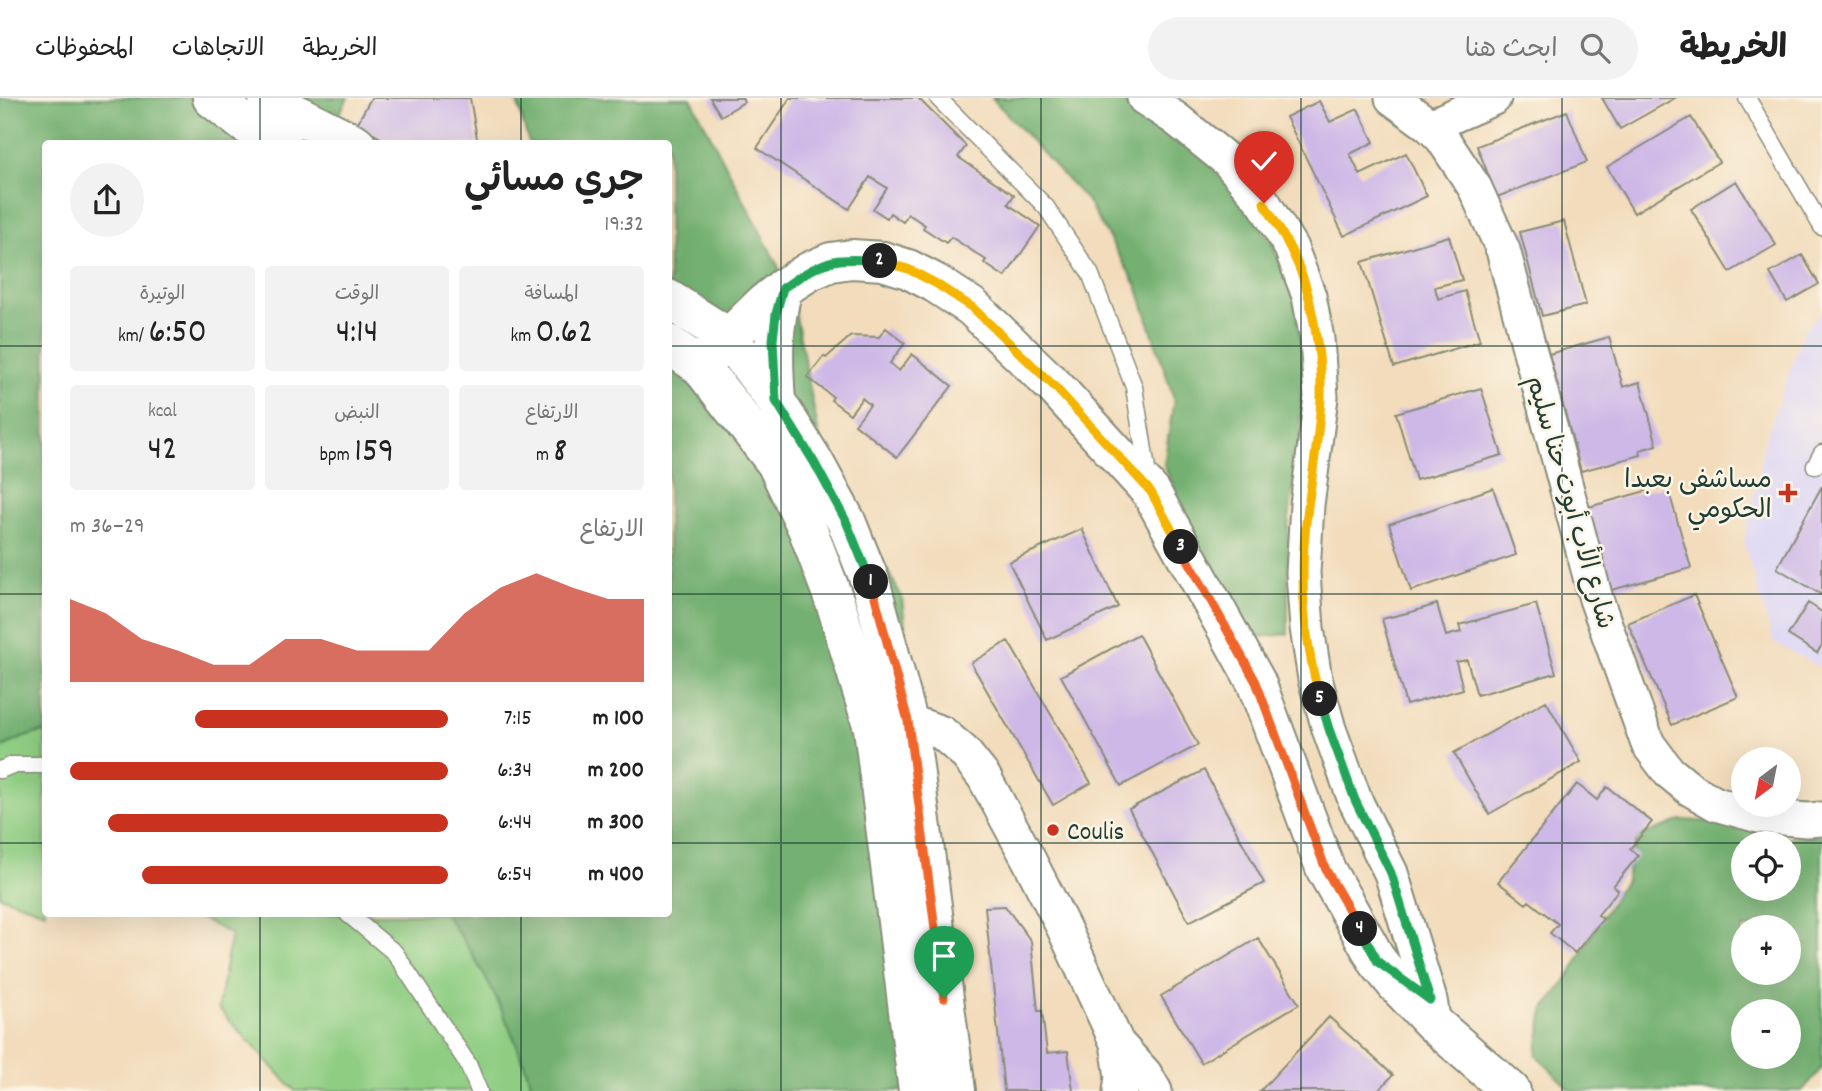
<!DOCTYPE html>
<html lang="ar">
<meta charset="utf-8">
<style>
body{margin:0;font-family:Dekko,"Playpen Sans Arabic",sans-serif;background:#f2f2f2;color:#222;direction:rtl;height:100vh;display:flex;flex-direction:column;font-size:26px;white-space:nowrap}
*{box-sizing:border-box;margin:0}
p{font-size:23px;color:#767676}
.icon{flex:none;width:38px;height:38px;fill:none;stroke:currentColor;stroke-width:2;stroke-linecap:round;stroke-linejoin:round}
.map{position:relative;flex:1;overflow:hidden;direction:ltr}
.side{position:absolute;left:42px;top:42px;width:630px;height:777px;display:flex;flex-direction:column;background:#fff;border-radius:7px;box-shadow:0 7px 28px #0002;direction:rtl}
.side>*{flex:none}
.needle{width:46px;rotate:212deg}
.fabs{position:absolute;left:1731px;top:649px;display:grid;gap:14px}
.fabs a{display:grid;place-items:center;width:70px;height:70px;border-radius:50%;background:#fff;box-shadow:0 7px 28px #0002;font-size:35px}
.pin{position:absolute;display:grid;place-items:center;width:60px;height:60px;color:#fff;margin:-72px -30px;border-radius:50% 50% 50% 0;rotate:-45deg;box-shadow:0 0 7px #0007}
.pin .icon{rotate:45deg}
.km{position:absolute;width:35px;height:35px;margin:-18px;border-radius:50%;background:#222;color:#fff;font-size:19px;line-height:35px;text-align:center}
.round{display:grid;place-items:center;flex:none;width:74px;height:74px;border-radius:37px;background:#f2f2f2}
.head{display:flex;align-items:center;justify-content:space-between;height:119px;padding:0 28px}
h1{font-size:38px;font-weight:600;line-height:52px}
.stats{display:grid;grid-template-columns:repeat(3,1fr);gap:10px;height:119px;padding:7px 28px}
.stats div{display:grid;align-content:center;border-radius:7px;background:#f2f2f2;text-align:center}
.stats b{font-size:35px;font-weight:600}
.stats small{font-size:19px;font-weight:400}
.stats p{font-size:19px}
.chart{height:196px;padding:14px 28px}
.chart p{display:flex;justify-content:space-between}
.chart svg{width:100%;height:126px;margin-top:7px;fill:#c8321e;opacity:.7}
ul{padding:0 28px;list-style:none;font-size:23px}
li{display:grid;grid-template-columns:112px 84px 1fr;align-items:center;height:52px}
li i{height:18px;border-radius:9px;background:#c8321e}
header{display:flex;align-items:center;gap:42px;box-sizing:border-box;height:98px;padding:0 35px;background:#fff;border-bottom:2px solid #e0e0e0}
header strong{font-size:33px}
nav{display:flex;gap:38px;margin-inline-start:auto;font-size:24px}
.search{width:490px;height:63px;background:#f2f2f2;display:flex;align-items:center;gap:18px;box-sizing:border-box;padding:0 24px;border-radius:38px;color:#767676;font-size:26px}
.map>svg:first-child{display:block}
</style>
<header>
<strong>الخريطة</strong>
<div class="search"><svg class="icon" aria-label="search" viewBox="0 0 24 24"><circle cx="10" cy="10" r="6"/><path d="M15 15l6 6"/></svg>ابحث هنا</div>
<nav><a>الخريطة</a><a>الاتجاهات</a><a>المحفوظات</a></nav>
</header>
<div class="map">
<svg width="1822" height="993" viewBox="0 0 1822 993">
<rect width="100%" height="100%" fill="#fcf5e5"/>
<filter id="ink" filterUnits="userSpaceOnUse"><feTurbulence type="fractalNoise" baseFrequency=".0143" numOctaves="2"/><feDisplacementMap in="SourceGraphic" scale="14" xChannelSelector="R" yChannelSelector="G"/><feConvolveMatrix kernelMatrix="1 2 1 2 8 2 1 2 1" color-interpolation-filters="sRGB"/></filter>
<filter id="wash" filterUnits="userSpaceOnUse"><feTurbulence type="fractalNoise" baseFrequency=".00686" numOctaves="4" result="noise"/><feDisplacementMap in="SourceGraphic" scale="28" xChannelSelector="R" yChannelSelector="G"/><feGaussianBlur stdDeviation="1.57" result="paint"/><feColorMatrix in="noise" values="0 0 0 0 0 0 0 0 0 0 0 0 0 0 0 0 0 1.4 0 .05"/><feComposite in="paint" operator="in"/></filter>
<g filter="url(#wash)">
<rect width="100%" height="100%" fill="#f2dcbc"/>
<path fill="#dcd6f6" d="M1822,213V570L1774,545L1744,445L1764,346L1803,234Z"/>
<path fill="#8fcd83" stroke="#57855c" stroke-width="2" d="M45,633V814L0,798V650L24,639Z
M192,816H445C486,870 512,930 534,993H295L218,910L231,836Z"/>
<path fill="#73b071" stroke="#497652" stroke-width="2" fill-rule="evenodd" d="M0,0H348L323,45L46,46L45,633L24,639L0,650Z
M516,0H691L791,193L822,353L902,499L953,993H534C512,930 486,870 445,816H668V275L686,274L669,260L668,46L529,45Z
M992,0H1118L1164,26L1224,77L1272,146L1294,198L1304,269L1299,347L1288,428V536L1249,540L1211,474L1164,367L1174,301L1137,188L1088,104Z
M1682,722L1735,725L1775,740L1822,737V970L1802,993H1571L1536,957L1544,912L1571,875L1597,827L1626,781L1637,739ZM1743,746H1788V791H1743ZM1743,830H1788V875H1743ZM1743,914H1788V959H1743Z"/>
<g id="blocks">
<path fill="#ceb8e7" d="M371,0H470L478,46H391L357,26Z
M710,0H742L744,4L721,18Z
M790,0H918L966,48L958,59L1014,97L1008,106L1040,128L1005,179L984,165L986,162L951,139L946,145L923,130L925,127L908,116L903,124L890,115L887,120L873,111L887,90L870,79L849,111L757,50Z
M1602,0H1675L1620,31Z
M1319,3L1330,24L1358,11L1374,44L1350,56L1360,77L1406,55L1427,98L1344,138L1286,19Z
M1567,13L1587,64L1497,99L1477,48Z
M1691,19L1719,64L1634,115L1607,69Z
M1736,83L1776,147L1730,174L1691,111Z
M1564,123L1586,207L1542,218L1520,134Z
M1449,138L1462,182L1435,189L1438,201L1465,193L1480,243L1394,269L1362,164Z
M1802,157L1819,186L1787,204L1770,175Z
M886,230L905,245L890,265L899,273L912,256L952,288L897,359L855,326L870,307L862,300L850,316L831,302L833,299L807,279L824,258L826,260L851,238L879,239Z
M1609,239L1623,289L1640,284L1657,347L1640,352L1641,357L1581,373L1549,256Z
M1481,290L1502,357L1416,382L1396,315Z
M1667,387L1691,470L1608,493L1585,410Z
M1822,388V497L1777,470Z
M1493,390L1516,457L1411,493L1389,426Z
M1082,431L1118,509L1047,542L1009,464Z
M1694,497L1738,599L1672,627L1628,525Z
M1808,505L1822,514V547L1817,555L1788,537Z
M1437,506L1446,538L1461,534L1459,527L1536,506L1556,575L1477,597L1467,562L1456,564L1463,591L1406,607L1382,521L1415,513Z
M1138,536L1198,647L1121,688L1061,578Z
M1008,543L1091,685L1053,707L971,565Z
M1546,603L1581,664L1489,716L1454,655Z
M1204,672L1264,785L1189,824L1129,711Z
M1577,686L1597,702L1607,689L1652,724L1630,751L1638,758L1613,788L1618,792L1598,817L1603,821L1575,855L1550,835L1558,826L1529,803L1526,806L1498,784Z
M1005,808L1031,843L1038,913H1042L1047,955L1068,953L1073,993H1004L985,809Z
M1258,840L1299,906L1201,965L1161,898Z
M1329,919L1393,977L1378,993H1260Z"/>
</g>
</g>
<g filter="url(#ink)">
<use href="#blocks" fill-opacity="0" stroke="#888c78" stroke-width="2"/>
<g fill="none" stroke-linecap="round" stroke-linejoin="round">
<defs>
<path id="service" d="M938,0L1046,109L1090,175L1134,289L1148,378
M1747,0L1822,129
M1815,368L1822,355
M0,672L12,667H46
M348,816L395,855L468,966L479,993"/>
<path id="minor" d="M1144,0L1176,21L1228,63L1264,105L1291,150L1309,198L1317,241L1321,299L1307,407L1303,475L1307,530L1315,581L1329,631L1355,702L1391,775L1430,902L1434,926
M1392,0L1430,28L1442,40L1475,90L1503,152L1596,501L1648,646L1669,674L1690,691L1716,706L1759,718L1807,722L1822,721
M1430,28L1494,0
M886,627L908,623L942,635L964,654L984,679L1028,760L1064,831L1117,945L1122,979L1120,993
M1117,945L1145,976L1155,993"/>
<path id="tertiary" d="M704,264L763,206L783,190L810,173L831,164L852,161L883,163L908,171L935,185L972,209L1056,290L1151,394L1256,584L1326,772L1378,864L1396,886L1434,926L1511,993"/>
<path id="secondary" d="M212,0L244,25L282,46
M268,0L304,20L356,46
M668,201L728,239L776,303L814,364L846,423L870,483L908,623L956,993
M668,246L700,268L776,365L807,430L837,510L873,630L918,993
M776,303C773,261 772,231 783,190"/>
</defs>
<use href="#service" stroke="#888c78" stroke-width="19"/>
<use href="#minor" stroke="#888c78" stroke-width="37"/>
<use href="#tertiary" stroke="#888c78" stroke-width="42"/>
<use href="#secondary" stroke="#888c78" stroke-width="42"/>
<use href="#service" stroke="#fff" stroke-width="16"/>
<use href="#minor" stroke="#fff" stroke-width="33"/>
<use href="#tertiary" stroke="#fff" stroke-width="38"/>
<use href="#secondary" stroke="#fff" stroke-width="38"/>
</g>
</g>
<g fill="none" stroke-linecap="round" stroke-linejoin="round" filter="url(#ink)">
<defs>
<path id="split-1" d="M871,484L908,623L944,900"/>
<path id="split-2" d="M871,484L846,423L814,364L776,303L773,242L776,216L783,190C798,180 816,167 834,163C849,160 865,162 880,163"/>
<path id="split-3" d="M880,163L908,171L935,185L972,209L1056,290L1151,394L1181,449"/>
<path id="split-4" d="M1181,449L1256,584L1326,772L1360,831"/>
<path id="split-5" d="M1320,601L1329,631L1355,702L1391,775L1430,902L1378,864L1360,831"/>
<path id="split-6" d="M1264,105C1282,135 1301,165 1309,200C1316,230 1322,270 1321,300C1318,359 1303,416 1303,475C1303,516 1309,561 1320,601"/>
</defs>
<use href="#split-1" stroke="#fff" stroke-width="14"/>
<use href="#split-2" stroke="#fff" stroke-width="14"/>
<use href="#split-3" stroke="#fff" stroke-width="14"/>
<use href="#split-4" stroke="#fff" stroke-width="14"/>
<use href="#split-5" stroke="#fff" stroke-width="14"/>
<use href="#split-6" stroke="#fff" stroke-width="14"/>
<use href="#split-1" stroke="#f0652b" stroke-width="9"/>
<use href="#split-2" stroke="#22a559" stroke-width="9"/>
<use href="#split-3" stroke="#f5b400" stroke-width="9"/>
<use href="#split-4" stroke="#f0652b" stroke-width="9"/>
<use href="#split-5" stroke="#22a559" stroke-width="9"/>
<use href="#split-6" stroke="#f5b400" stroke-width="9"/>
</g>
<path fill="none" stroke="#1f3d34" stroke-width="2" stroke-opacity="0.55" d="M260,0V46M521,0V46M781,0V993M1041,0V993M1301,0V993M1562,0V993M0,248H46M668,248H1822M0,496H46M668,496H1822M0,745H46M668,745H1822M260,816V993M521,816V993"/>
<g fill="#c8321e" stroke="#fcf5e5" stroke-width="2.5">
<path d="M1784.5 384.5h7v7h7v7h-7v7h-7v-7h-7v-7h7z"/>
<circle cx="1053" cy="732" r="7"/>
</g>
<g text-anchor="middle" stroke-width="5" stroke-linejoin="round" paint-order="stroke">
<g font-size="26" fill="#1f3d34" stroke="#fcf5e5" text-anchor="end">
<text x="1772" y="389">مساشفى بعبدا<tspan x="1772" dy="30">الحكومي</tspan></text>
<text x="1067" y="741" text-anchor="start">Coulis</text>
</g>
<g font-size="26" fill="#1f3d34" stroke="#fcf5e5">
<text transform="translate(1572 404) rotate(74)" y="9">شارع الأب أبوت حنا سليم</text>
</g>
</g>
</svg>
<div class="fabs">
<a><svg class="needle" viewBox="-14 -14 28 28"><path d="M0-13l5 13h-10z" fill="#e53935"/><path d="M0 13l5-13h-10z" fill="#767676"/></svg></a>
<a><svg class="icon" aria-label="locate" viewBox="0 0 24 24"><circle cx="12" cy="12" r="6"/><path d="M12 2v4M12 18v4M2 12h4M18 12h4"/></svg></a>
<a>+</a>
<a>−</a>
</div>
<div class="pin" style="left:944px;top:900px;background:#1e9e55"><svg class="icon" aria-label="arrive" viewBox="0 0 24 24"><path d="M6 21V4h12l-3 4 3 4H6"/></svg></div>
<div class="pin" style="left:1264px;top:105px;background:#d93025"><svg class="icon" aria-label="check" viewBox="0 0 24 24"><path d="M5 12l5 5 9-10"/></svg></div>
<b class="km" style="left:871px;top:484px">1</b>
<b class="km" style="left:880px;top:163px">2</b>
<b class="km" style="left:1181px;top:449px">3</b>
<b class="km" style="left:1360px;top:831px">4</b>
<b class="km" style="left:1320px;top:601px">5</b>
<section class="side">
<div class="head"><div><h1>جري مسائي</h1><p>19:32</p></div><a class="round"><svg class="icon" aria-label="share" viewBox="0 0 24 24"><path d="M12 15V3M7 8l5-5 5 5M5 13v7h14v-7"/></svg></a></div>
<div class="stats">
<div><p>المسافة</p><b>0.62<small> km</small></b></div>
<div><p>الوقت</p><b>4:14</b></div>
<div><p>الوتيرة</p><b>6:50<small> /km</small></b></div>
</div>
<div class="stats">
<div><p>الارتفاع</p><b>8<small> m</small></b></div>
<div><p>النبض</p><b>159<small> bpm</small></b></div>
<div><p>kcal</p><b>42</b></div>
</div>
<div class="chart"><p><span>الارتفاع</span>29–36 m</p>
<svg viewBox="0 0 160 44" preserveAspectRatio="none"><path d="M0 44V15L10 20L20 29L30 33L40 38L50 38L60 29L70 29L80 33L90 33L100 33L110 20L120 11L130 6L140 11L150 15L160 15V44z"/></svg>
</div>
<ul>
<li><b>100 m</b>7:15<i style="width:67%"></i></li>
<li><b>200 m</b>6:34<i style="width:100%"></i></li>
<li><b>300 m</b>6:44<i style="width:90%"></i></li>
<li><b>400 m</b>6:54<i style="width:81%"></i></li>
</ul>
</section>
</div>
